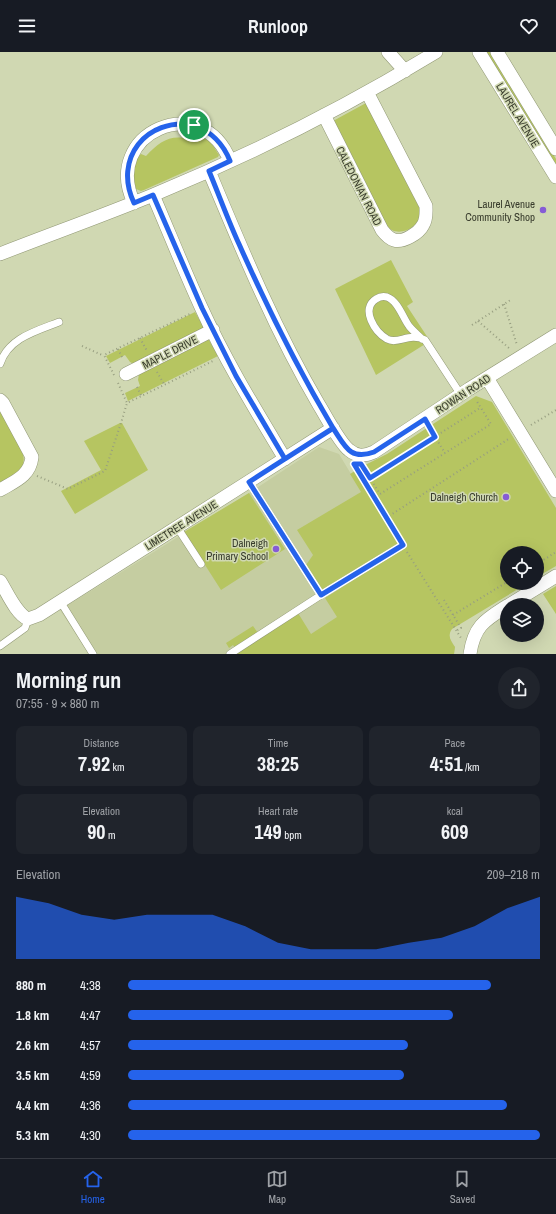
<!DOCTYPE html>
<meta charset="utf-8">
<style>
body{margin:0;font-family:"Archivo Narrow",sans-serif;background:#20242c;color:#f1f3f6;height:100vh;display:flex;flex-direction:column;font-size:15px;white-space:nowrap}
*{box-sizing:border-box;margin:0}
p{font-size:13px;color:#9ea1a6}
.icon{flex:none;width:22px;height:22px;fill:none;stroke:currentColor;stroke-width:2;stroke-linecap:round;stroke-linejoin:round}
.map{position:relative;height:602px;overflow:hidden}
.details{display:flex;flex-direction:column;background:#171b24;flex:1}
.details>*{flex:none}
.controls{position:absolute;left:500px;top:494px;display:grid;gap:8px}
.controls a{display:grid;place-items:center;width:44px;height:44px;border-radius:50%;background:#171b24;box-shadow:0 4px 16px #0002;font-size:20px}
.pin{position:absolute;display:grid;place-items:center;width:34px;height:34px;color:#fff;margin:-17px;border:2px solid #fff;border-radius:50%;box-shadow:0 1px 4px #0007}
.round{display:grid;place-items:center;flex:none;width:42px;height:42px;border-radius:21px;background:#20242c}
.overview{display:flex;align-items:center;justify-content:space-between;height:68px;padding:0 16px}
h1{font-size:22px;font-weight:700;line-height:30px}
.stats{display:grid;grid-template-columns:repeat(3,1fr);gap:6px;height:68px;padding:4px 16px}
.stats div{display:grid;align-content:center;border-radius:8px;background:#20242c;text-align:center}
.stats b{font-size:20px;font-weight:700}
.stats small{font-size:11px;font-weight:400}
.stats p{font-size:11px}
.chart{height:112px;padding:8px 16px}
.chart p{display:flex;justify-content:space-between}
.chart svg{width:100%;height:72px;margin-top:4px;fill:#2563eb;opacity:.7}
ul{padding:0 16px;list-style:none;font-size:13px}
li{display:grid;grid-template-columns:64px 48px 1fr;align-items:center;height:30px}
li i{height:10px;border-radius:5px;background:#2563eb}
header{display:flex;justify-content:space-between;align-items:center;height:52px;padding:0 16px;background:#171b24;font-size:18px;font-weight:700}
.dock{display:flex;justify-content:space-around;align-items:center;height:56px;border-top:1px solid #363941;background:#171b24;font-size:11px;color:#9ea1a6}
.dock a{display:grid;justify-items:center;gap:2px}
.dock .on{color:#2563eb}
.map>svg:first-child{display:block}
</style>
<header><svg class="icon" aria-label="menu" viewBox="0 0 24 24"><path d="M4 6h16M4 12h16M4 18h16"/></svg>Runloop<svg class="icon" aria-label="heart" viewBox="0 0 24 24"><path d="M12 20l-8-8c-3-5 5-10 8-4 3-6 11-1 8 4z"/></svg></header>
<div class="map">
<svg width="556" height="602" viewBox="0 0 556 602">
<rect width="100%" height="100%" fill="#d0d8b2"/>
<path fill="#c5cda1" d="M319,395L339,402L455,595L454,602H89L60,558L249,441Z"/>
<path fill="#b6c561" d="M486,0H491L556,107V116Z
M366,51L419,155C419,158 420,161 420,164C418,177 396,186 387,174L333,69Z
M194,79L208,86L219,103L218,105L144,138L141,139L136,137L133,125L135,106L141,102L146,104C159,90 170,82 189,87L192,80Z
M391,208L413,250L407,254L430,289L376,323L335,237Z
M195,260L204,276L134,312L130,310L125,303L110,311L106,304Z
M207,288H209L218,304L128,349L125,341L140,334L138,328L139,322Z
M476,344L492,350L556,456V514L537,525V501H507V531H528L452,577C447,584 451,589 455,595L454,602H234L298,561L311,582L337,565L325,546L397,500L322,539L306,513L313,503L297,478L361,440L350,422L363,414L387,402Z
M0,357L23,402C27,420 13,424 0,432Z
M120,371H122L148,418L75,462L61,439L101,418L84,389Z
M249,441L285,497L221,538L184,480Z
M556,534V562L543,542Z
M253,574L258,581L235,596L233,593L229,596L226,591Z"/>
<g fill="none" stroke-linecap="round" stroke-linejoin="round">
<defs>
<path id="service" d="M422,287C418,283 413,279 409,274C403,266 398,249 387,245C383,244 379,245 376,247C360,257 375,280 387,287C398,293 409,280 425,288L461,343
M0,312C8,286 36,279 59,270
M249,430L321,543
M177,475L201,512
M60,549L93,602
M0,594L25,576L28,567
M230,602L321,543L403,493"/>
<path id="minor" d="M388,0L405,19
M479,0L556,125
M497,0L556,97
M324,63L382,178C385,182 388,186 394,188C403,191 419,181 423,173C427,167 426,160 426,154L367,40
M209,119C242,198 275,278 319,353C326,364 339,390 349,398C357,405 365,404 374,400L469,337L556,283
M153,143C169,180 184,218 201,255C225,308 255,357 285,407
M134,151C101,81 202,37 230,109
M0,202C51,182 102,164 153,143C250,103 346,55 436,0
M126,322L213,278
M487,326L556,439
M0,348L3,351L32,405C30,424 15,429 0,438
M0,529C7,540 16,562 28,567L39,563L333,376
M509,553L556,524
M470,602C474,574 485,568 507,554"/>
</defs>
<use href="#service" stroke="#919875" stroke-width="8"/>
<use href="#minor" stroke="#919875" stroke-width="14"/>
<path stroke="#979e80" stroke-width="2" stroke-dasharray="1 3" stroke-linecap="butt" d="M504,252L517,293
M478,269L510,297
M472,273L512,247
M140,286L147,299
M82,294L102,303H104
M118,297L122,305
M157,320L164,332
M114,323L104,303L192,261
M118,331L127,351L215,308
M137,335L141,343
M531,373L556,358
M430,377L445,401
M355,414L398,486
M363,415L380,442L491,372L476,348
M37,424L68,437L105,419L121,371L127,351
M370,426L480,356
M386,466L510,386
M407,500L461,586
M537,512L556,500
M444,548L461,576L456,579
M453,563L507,530"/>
<use href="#service" stroke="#fff" stroke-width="7"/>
<use href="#minor" stroke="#fff" stroke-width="13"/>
</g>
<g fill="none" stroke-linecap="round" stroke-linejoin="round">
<defs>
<path id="route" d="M194,73C212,80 223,91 230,109L209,119C219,143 228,168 239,192C267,255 298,317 333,376L249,430L321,543L403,493L354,412H361L370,426L435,385L425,367L374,400C350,409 345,394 333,376L329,379L285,407L236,324L202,256L153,143L134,151C113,107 146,65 194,73"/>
</defs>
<use href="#route" stroke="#fff" stroke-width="8"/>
<use href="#route" stroke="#2563eb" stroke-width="5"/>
</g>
<g fill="#865cd6" stroke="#d0d8b2" stroke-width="1.5">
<circle cx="543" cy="158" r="4"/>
<circle cx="506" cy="445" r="4"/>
<circle cx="276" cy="497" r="4"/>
</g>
<g text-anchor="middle" stroke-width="3" stroke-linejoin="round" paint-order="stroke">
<g font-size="11" fill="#383b2c" stroke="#d0d8b2">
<text transform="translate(518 63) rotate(59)" y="4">LAUREL AVENUE</text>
<text transform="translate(359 134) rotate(63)" y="4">CALEDONIAN ROAD</text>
<text transform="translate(170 300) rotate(-27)" y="4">MAPLE DRIVE</text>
<text transform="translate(463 342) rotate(-33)" y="4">ROWAN ROAD</text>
<text transform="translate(181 473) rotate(-32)" y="4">LIMETREE AVENUE</text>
</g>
<g font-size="11" fill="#383b2c" stroke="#d0d8b2" text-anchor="end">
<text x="535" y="156">Laurel Avenue<tspan x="535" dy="13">Community Shop</tspan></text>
<text x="498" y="449">Dalneigh Church</text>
<text x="268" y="495">Dalneigh<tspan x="268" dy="13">Primary School</tspan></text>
</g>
</g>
</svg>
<div class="controls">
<a><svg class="icon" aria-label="locate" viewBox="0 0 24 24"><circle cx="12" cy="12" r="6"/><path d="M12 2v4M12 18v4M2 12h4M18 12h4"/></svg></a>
<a><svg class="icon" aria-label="layers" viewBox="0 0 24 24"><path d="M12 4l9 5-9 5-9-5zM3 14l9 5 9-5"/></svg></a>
</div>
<div class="pin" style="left:194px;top:73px;background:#1e9e55"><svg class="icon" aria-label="arrive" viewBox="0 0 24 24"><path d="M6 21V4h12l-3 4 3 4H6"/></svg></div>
</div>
<section class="details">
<div class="overview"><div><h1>Morning run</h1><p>07:55 · 9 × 880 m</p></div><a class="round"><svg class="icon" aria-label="share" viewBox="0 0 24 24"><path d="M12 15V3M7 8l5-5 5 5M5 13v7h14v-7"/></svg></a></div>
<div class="stats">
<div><p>Distance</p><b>7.92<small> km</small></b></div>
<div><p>Time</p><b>38:25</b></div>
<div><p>Pace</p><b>4:51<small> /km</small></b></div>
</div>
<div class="stats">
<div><p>Elevation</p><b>90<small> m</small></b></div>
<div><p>Heart rate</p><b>149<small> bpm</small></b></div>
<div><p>kcal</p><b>609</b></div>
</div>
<div class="chart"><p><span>Elevation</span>209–218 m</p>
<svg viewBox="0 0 160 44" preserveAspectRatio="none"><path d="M0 44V6L10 10L20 17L30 20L40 17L50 17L60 17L70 24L80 34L90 38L100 38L110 38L120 34L130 31L140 24L150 13L160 6V44z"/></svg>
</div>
<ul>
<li><b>880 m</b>4:38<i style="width:88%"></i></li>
<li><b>1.8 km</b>4:47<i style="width:79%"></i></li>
<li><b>2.6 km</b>4:57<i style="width:68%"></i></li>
<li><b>3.5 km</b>4:59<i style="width:67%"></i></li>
<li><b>4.4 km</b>4:36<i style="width:92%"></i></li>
<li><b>5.3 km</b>4:30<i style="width:100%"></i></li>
</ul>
</section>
<nav class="dock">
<a class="on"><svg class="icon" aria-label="home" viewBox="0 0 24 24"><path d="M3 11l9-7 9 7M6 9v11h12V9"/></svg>Home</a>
<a><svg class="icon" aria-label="map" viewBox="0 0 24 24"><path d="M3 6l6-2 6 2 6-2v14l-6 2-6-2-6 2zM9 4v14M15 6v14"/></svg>Map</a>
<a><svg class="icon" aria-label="saved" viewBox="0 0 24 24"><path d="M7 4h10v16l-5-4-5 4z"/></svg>Saved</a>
</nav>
